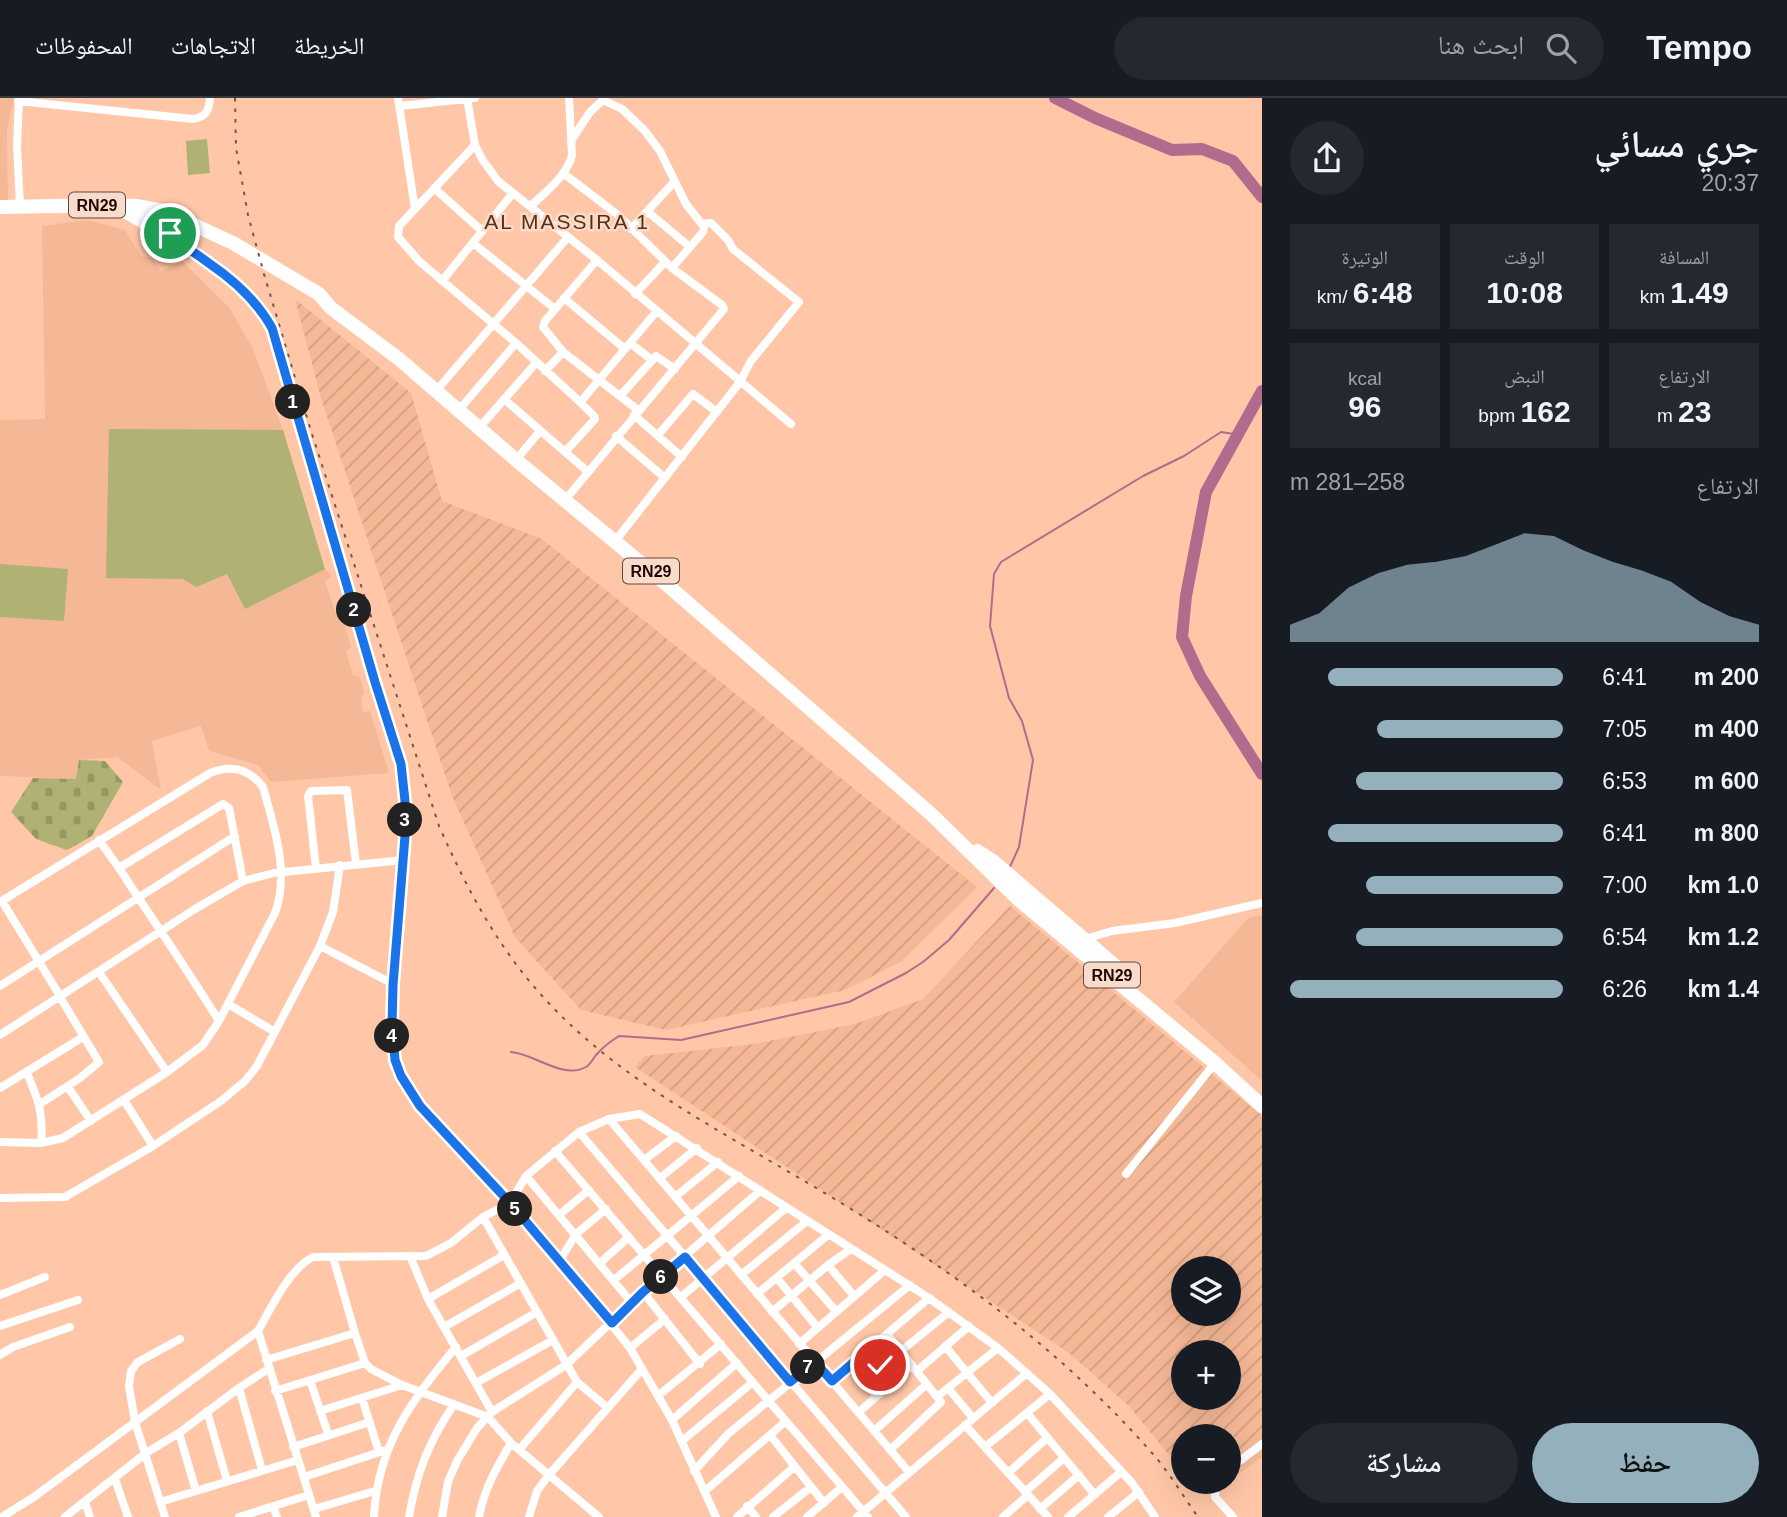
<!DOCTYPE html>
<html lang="ar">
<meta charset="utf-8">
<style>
body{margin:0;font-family:Helvetica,"Noto Naskh Arabic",sans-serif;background:#242831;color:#f1f3f6;direction:rtl;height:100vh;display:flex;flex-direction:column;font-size:26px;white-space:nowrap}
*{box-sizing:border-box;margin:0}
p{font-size:23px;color:#9ea1a6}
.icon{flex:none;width:38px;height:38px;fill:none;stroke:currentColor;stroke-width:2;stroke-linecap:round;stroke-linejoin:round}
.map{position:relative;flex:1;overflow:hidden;direction:ltr}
.panel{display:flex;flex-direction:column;background:#171b24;width:525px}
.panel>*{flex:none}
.buttons{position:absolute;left:1171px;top:1158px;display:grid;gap:14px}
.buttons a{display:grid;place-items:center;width:70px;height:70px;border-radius:50%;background:#171b24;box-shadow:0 7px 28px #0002;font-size:35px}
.pin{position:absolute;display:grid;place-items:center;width:60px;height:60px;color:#fff;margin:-30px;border:4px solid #fff;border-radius:50%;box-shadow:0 2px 7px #0007}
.km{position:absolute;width:35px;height:35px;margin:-18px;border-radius:50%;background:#222;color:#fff;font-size:19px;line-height:35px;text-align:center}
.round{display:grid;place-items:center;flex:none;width:74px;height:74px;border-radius:37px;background:#242831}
.headline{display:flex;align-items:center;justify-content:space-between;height:119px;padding:0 28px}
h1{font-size:38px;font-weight:600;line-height:52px}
.metrics{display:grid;grid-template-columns:repeat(3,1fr);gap:10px;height:119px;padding:7px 28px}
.metrics div{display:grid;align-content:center;border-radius:0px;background:#242831;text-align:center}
.metrics b{font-size:30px;font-weight:600}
.metrics small{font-size:19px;font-weight:400}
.metrics p{font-size:19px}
.chart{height:196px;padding:14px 28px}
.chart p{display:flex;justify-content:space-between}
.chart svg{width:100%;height:126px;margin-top:7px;fill:#95b0bd;opacity:.7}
.cta{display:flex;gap:14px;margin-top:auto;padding:14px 28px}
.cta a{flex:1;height:80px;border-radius:42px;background:#95b0bd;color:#111;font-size:28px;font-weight:600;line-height:80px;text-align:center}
.cta a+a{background:#242831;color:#f1f3f6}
ul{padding:0 28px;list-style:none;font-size:23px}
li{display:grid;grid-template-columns:112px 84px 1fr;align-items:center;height:52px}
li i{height:18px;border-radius:9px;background:#95b0bd}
header{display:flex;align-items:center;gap:42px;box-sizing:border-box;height:98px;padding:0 35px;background:#171b24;border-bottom:2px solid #363941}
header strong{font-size:33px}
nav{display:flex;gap:38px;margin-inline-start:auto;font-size:24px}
.search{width:490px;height:63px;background:#242831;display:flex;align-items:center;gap:18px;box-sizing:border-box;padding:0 24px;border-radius:38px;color:#9ea1a6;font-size:26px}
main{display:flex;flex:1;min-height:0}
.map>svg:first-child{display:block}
</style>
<header>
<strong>Tempo</strong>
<div class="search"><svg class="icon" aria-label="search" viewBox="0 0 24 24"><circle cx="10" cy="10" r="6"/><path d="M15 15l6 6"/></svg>ابحث هنا</div>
<nav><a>الخريطة</a><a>الاتجاهات</a><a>المحفوظات</a></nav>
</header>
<main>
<section class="panel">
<div class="headline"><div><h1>جري مسائي</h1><p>20:37</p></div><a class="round"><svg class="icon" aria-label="share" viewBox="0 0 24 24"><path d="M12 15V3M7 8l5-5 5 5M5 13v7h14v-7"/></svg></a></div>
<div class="metrics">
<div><p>المسافة</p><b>1.49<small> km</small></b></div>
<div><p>الوقت</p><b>10:08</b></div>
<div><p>الوتيرة</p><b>6:48<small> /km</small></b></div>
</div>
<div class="metrics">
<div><p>الارتفاع</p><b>23<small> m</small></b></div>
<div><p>النبض</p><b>162<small> bpm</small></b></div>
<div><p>kcal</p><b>96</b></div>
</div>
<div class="chart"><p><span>الارتفاع</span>258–281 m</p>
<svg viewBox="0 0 160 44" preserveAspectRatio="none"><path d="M0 44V38L10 34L20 25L30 20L40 17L50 16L60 14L70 10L80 6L90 7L100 12L110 16L120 19L130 23L140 30L150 35L160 38V44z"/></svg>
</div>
<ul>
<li><b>200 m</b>6:41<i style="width:86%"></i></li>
<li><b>400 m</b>7:05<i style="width:68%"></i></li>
<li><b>600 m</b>6:53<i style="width:76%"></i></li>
<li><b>800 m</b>6:41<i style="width:86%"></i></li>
<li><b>1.0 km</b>7:00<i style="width:72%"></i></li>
<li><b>1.2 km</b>6:54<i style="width:76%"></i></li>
<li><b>1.4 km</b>6:26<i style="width:100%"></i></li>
</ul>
<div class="cta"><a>حفظ</a><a>مشاركة</a></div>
</section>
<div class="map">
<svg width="1262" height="1419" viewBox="0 0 1262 1419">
<defs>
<pattern id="industrial-furrows" width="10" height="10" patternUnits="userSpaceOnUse" patternTransform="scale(1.75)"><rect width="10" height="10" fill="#f5b896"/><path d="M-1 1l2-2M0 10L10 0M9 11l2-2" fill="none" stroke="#d29d80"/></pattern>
<pattern id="cemetery-stones" width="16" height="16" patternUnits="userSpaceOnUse" patternTransform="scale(1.75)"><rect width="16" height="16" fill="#afb274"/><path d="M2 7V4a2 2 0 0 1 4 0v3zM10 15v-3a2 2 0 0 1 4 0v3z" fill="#969863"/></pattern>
</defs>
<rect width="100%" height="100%" fill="#ffc7a7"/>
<path fill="#f5b896" d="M0,0H14L7,32L8,107L0,106Z
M87,122L125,132L141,158L152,160L161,173L182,163L229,209L253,251L283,332L325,471L331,478L325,484L336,516L342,518L351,549L346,553L353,577L360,579L364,595L361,599L363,614L370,613L389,675L271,684L258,667L209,653L201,628L152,643L161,692L117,659L80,662L76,681L0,678V322L45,321L42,128Z
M1262,817V983L1174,904L1248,820Z"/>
<path fill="url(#industrial-furrows)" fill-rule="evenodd" d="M295,201L411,295L442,403L542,441L977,789L902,863L845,892L666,932L581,912L515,839L452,698L321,300Z
M1010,808L1262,1018V1359L1229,1383L1228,1339H1183V1374L1129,1308L1069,1255L635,969L645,958L754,946L855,926L923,901ZM1183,1171H1228V1216H1183ZM1183,1255H1228V1300H1183Z"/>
<path fill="url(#cemetery-stones)" d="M79,662L105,663L123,684L92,738L67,752L36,741L11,714L33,680L76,681Z"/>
<path fill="#afb274" d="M207,41L210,75L188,77L186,43Z
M109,331L283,332L325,471L245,511L227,476L196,489L183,481L106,480Z
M0,466L68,471L64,523L0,519Z"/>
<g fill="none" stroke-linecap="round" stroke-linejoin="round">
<path stroke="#b16c8d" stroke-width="2" d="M1009,771L1019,749L1033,662L1022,623L1009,600L990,528L994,476L1001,464L1143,378L1184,358L1221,334L1234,336L1240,333
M511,954C533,955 563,982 586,969C591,966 593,960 597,956C603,949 611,943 619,938L681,942L849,904L906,875L923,864L949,842L994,790"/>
<path stroke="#b16c8d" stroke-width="12" d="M1055,0L1095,20L1172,52L1202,51L1233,63L1262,99
M1262,293L1206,394L1186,498L1182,539L1200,578L1262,676"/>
<path stroke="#fff" stroke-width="8" d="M19,0L17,48L20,108
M398,0L415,111
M467,0L475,47L482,61L498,83L597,162L791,326
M18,3L193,21C206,19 209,13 210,0
M400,8L475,0
M571,43L590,14L603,2L622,11L645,33L660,53L686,106L704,129L703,134L672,170
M475,47L399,128L398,139L419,163L516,245L579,303L583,301L656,214
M563,75L618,117L672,170L722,207L724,211L565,402
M434,90L482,133
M531,108C546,93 567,78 572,57L569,0
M152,110L158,132C201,166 242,177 272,230L375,584L401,665L405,703V738L392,927L395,962L401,978L420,1008L560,1162L630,1250L672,1322L716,1419
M164,113L167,130L176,141
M648,114L690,149
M631,131L674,84
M473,145L555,211
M597,162L545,223L543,229L563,254L638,312
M442,183L513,95
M635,196L665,164
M564,200L625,251
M630,245L652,262
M545,273L563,254
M436,293L568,139
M621,297L656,258L675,271
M504,301L587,373
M459,312L516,245
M634,317L682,359
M479,330L536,265
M658,337L693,296L717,314
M616,338L665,380
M565,354L595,321L594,318L579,303
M516,362L540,333
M616,442L740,284L751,263L799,204L733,151L728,142L711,125L702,126
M99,742L119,770
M316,770L308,698L311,693L347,692L356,766
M2,803L60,898
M0,804L210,675C232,666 249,671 263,689C274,729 290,774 275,815L219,923L203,947L167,974L63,1040L41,1045L0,1044
M1085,841L1112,833L1175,825L1262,805
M320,848L393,886
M99,874L167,974
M0,888L235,738
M228,906L275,934
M219,923C187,871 152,821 119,770L223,706L229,710L243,783
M0,937L195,811L243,783L274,775L403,762
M27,975C38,1001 44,1016 41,1045
M68,989L91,1023
M0,990L83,939
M124,1002L153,1048
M40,1006L80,980L99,964L60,899
M609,1021L909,1374
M579,1034L906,1419
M555,1053L868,1419
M644,1062L676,1038
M1126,1076L1215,965
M526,1078L632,1205
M660,1080L697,1050
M675,1099L718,1064
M0,1100L65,1099L153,1048L221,1003L245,983L257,968L320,848L333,814L340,767
M559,1117L589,1092
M483,1119L577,1284L608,1310
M410,1158L428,1201L492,1314
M333,1159L355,1235L365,1265L371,1271L402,1287L488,1319L511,1345L599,1419
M560,1162L576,1136L606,1111
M600,1165L629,1139
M794,1165L836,1213
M828,1167L854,1198
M741,1177L807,1123
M777,1180L817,1229
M614,1182L739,1078
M643,1194L700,1266
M757,1196L828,1137
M0,1197L45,1179
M681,1199L786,1110
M428,1201L504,1157
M772,1214L828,1167L851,1151
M0,1228L78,1202
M444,1229L521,1185
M258,1233L316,1419
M887,1236L941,1304L890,1352
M799,1246L885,1172
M945,1248L992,1305
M630,1250L665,1221
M868,1251L893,1284
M901,1253L949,1214
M0,1257L13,1249L70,1229
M461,1258L537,1214
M266,1262L355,1235
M851,1266L877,1298
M917,1273L969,1228
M310,1282L328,1336
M832,1283L929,1200
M476,1285L553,1242
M239,1290L262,1372
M948,1290L973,1320
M275,1293L365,1265
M659,1297L721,1246
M938,1298L998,1250
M362,1300L379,1354
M207,1313L227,1383
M320,1313L402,1287
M859,1314L912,1267
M1027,1315L1095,1397
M672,1322L737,1265
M965,1327L1048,1419
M874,1333L927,1286
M179,1335L196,1393
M770,1337L824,1405
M682,1343L753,1284
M293,1349L370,1324
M985,1349L1050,1296
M519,1352L577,1284
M1228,1372L1262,1346
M694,1373L728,1336L910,1187
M1008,1375L1047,1340
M304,1379L386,1352
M115,1381L128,1419
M1216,1384L1215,1399L1233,1419
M705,1393L786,1323
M1025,1394L1064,1360
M85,1404L90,1419
M160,1404L298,1362
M273,1408L277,1419
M747,1408L756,1419
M314,1411L375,1393
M1040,1411L1079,1377
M2,1419L34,1399L258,1233C271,1210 290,1170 313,1159L426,1158L451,1145L483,1119L510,1105L526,1078L579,1034L609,1021L640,1016L929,1200L998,1250L1050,1296L1132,1385L1155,1419
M65,1419L146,1355L179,1335L239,1290L268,1271
M165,1419L135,1324L129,1288L131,1273L138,1264L180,1241
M239,1419L309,1397
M374,1419C377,1348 412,1302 456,1249
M409,1419C416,1377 429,1343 453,1308
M442,1419L448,1384L457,1363L477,1330L492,1314L566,1267L643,1194L760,1093
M479,1419C484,1391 497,1369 511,1345
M529,1419L537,1393L548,1378L642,1271
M737,1419L794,1369
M773,1419L811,1389
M807,1419L842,1389
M857,1419L1027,1275
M1003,1419L1028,1397
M1068,1419L1121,1374
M1108,1419L1139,1394"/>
<path stroke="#fff" stroke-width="14" d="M0,109L113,107L136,108L164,113L233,145L319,196L331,210L399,261L516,362L665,485L931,716L1019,802L1215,965L1262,1008
M117,109L158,132
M176,141L177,131L183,121
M977,753L994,764L1120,872"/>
<path stroke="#7a5644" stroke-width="2" stroke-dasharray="3.5 7" stroke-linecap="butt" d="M235,0L236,50L248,117L264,176L311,333L439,728C463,782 489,833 526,879C592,961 681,1011 770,1063C824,1094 877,1126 928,1161C1010,1217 1086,1280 1152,1355C1169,1374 1183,1398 1198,1419"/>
</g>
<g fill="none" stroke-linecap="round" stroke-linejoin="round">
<defs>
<path id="route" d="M170,135C182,148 196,155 210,166C235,183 257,203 272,230L375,584L401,666L405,703V738L393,887L392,927L395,962L401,978L420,1008L510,1105L612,1225L643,1194L685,1159L790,1284L815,1264L832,1283L869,1251L880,1267"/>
</defs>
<use href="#route" stroke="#fff" stroke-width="14"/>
<use href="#route" stroke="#1a73e8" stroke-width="9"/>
</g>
<g text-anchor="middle" stroke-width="5" stroke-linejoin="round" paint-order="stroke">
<g fill="#f8dbcb" stroke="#60473d" stroke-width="2">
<rect x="69" y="94.5" width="56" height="25" rx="5"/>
<rect x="623" y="460.5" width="56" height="25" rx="5"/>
<rect x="1084" y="864.5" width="56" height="25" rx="5"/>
</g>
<g font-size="16" font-weight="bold" fill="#1f0800">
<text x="97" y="113">RN29</text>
<text x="651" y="479">RN29</text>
<text x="1112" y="883">RN29</text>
</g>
<g font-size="21" letter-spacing="2" fill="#5a2e11" stroke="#f8dbcb">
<text x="567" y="131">AL MASSIRA 1</text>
</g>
</g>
</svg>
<div class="buttons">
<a><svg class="icon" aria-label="layers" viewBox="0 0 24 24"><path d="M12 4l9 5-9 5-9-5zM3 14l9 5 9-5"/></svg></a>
<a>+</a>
<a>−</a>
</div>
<div class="pin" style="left:170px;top:135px;background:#1e9e55"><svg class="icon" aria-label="arrive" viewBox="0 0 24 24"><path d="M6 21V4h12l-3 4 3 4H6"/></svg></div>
<div class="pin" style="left:880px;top:1267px;background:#d93025"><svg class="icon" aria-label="check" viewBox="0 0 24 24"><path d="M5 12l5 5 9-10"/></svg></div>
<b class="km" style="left:293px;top:304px">1</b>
<b class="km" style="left:354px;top:512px">2</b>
<b class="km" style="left:405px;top:722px">3</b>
<b class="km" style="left:392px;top:938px">4</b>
<b class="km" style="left:515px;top:1111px">5</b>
<b class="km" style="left:661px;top:1179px">6</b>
<b class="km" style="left:808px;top:1269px">7</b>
</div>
</main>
